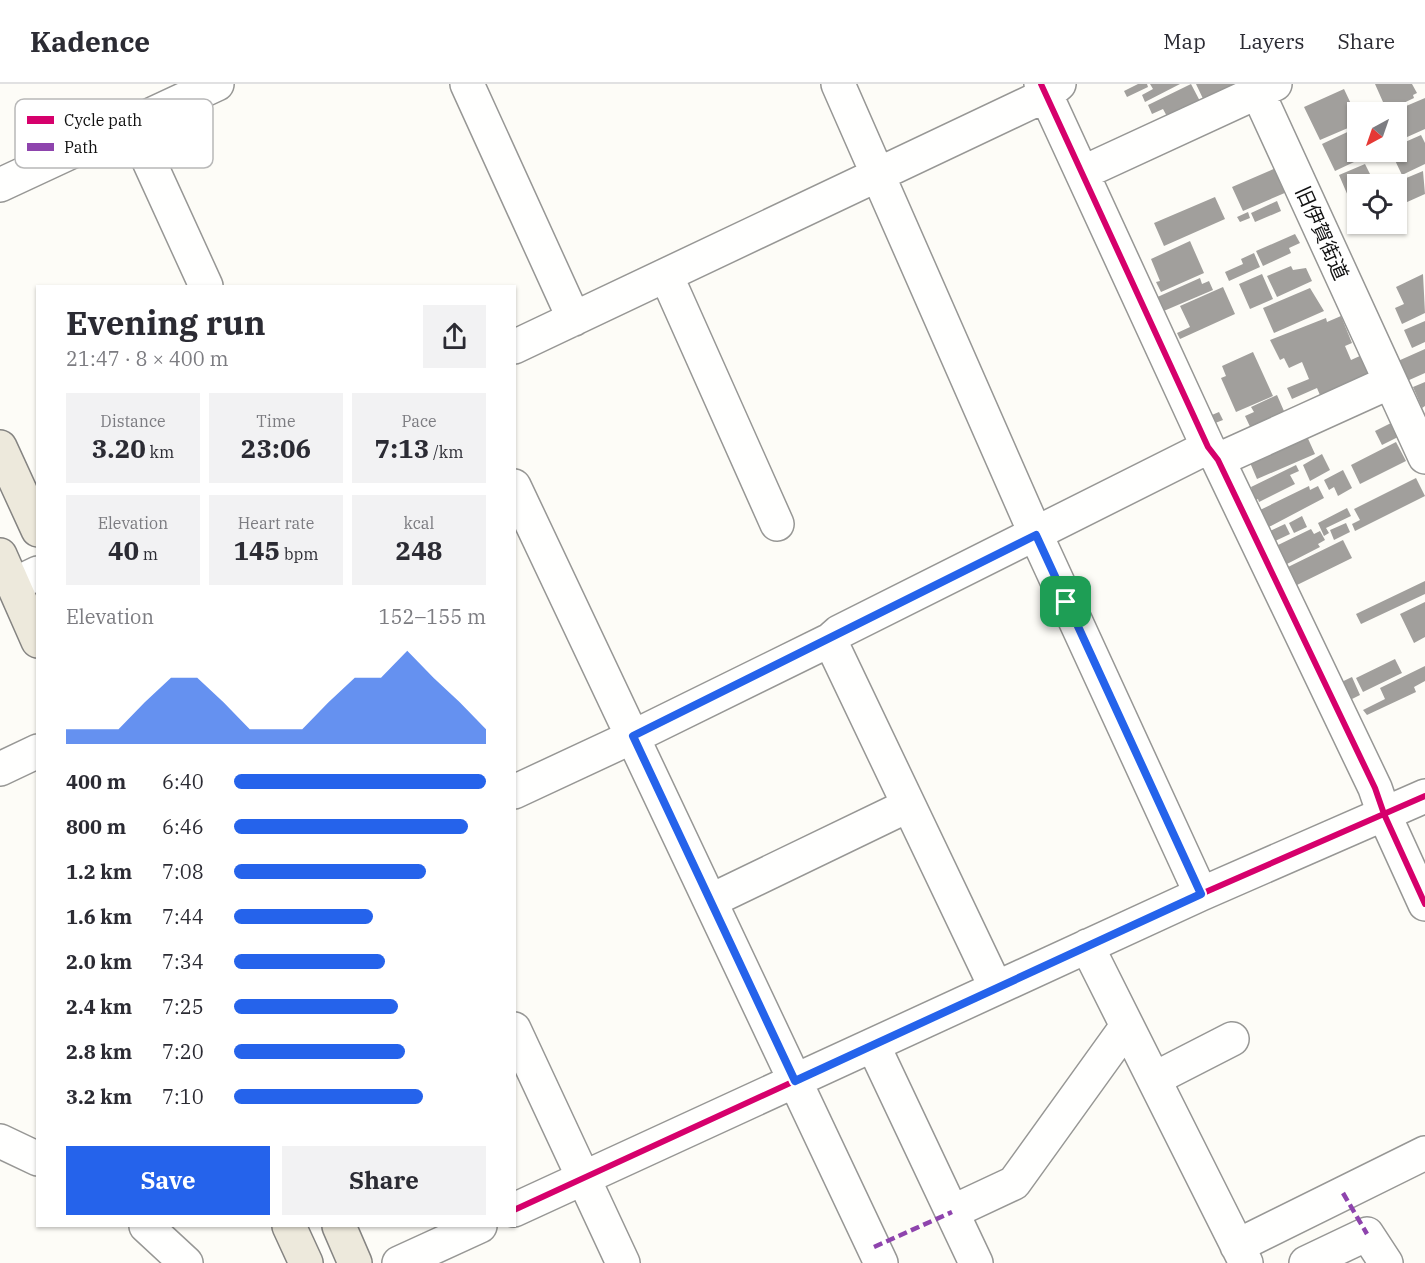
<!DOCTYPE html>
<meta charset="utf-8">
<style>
body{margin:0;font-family:"IBM Plex Serif","Noto Sans JP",serif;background:#f2f2f3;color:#2b2b33;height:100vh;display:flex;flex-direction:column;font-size:22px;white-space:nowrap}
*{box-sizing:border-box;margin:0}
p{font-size:20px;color:#7c7c81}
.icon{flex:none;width:33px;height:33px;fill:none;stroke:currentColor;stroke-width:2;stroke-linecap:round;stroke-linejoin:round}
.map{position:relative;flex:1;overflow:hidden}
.side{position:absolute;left:36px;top:201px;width:480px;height:942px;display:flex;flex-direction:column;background:#fff;border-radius:0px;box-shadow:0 2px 4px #0004}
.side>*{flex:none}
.needle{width:39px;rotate:220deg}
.controls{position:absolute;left:1347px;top:18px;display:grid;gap:12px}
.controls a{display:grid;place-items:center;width:60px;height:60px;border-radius:0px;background:#fff;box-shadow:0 2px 4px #0004;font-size:30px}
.pin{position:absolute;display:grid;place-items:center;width:51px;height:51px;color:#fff;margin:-26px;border-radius:12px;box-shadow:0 3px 9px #0006}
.round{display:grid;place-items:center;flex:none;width:63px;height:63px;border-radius:0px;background:#f2f2f3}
.head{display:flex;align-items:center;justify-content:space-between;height:102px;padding:0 30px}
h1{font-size:33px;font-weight:800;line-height:45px}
.stats{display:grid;grid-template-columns:repeat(3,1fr);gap:9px;height:102px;padding:6px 30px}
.stats div{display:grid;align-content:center;border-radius:0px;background:#f2f2f3;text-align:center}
.stats b{font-size:26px;font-weight:800}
.stats small{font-size:16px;font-weight:400}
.stats p{font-size:16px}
.chart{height:168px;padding:12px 30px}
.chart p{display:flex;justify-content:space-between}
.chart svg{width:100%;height:108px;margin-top:6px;fill:#2563eb;opacity:.7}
.primary-button{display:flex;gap:12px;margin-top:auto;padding:12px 30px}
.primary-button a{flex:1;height:69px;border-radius:0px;background:#2563eb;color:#fff;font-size:24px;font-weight:800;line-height:69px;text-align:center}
.primary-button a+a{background:#f2f2f3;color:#2b2b33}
ul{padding:0 30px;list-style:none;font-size:20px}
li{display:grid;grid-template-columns:96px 72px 1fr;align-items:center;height:45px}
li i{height:15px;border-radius:8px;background:#2563eb}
header{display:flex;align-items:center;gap:36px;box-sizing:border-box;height:84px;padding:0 30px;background:#fff;border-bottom:2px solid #e1e1e2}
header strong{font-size:28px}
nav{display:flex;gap:33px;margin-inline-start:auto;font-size:21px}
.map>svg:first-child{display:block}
</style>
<header>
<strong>Kadence</strong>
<nav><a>Map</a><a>Layers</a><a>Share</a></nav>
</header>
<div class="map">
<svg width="1425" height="1179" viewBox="0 0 1425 1179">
<rect width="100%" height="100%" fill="#fdfcf7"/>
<path fill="#a19f9c" d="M1138,0H1147L1148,3L1127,13L1124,7Z
M1150,0H1180L1145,18L1142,11L1153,5Z
M1191,0L1202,21L1170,38L1163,25L1152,30L1148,21Z
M1196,0H1240L1206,21Z
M1375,0H1412L1417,9L1413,11L1414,14L1387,27Z
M1344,5L1352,22L1347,24L1355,41L1320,56L1304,23Z
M1425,14V45L1396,58V28H1392Z
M1358,43V68H1370L1371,70L1335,87L1322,60Z
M1421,51L1425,59V80L1402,91L1391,68H1396V62Z
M1365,80L1375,100H1358V108L1348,112L1339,91Z
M1276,84L1287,108L1243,127L1232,103Z
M1423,87L1425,110L1396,123V100H1392Z
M1215,113L1225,135L1164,162L1154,139Z
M1277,117L1281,127L1255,138L1251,129Z
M1248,128L1250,134L1240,138L1237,133Z
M1295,150L1300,159L1289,164L1291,169L1263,182L1256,167Z
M1190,157L1204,189L1161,208L1156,198L1160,197L1151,175Z
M1254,169L1260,183L1229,197L1225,188L1243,180L1241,175Z
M1291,182L1293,186L1306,184L1312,197L1277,213L1267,192Z
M1262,190L1273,215L1250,225L1239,200Z
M1423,190L1425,229L1402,240L1395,224L1404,220L1396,203Z
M1200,194L1202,200L1209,197L1213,206L1159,229L1153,215Z
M1223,203L1235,230L1180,255L1177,249L1190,243L1180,222Z
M1310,204L1324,227L1274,249L1263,224Z
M1341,232L1352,259L1345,262L1351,276L1362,271L1372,294L1322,316L1317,304L1292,315L1287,304L1309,295L1302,278L1289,284L1284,274L1280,276L1270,256L1326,234L1327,238Z
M1425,237V258L1412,264L1404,246Z
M1425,265V289L1407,297L1398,277Z
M1253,268L1273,312L1236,328L1221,294L1226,292L1222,282Z
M1425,298V322L1422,324L1413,303Z
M1277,311L1287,334L1253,349L1245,332L1254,328L1251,323Z
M1219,328L1223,336L1210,341L1207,333Z
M1391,339L1398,353L1382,361L1375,347Z
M1305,348L1315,370L1257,395L1248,374Z
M1396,358L1406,377L1360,400L1351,381Z
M1322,370L1330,386L1310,397L1303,381Z
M1296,381L1299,387L1290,391L1295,400L1259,418L1258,415L1254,417L1251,403Z
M1343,386L1352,404L1338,412L1334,403L1329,406L1324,396Z
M1416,394L1425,412L1355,447L1352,440L1360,436L1354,425Z
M1309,402L1310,406L1318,402L1324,414L1267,444L1258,427Z
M1347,424L1351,432L1326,444L1329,449L1324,452L1318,439Z
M1302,432L1307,443L1294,449L1289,439Z
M1346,439L1350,448L1334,456L1330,446Z
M1285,440L1290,450L1273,458L1268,448Z
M1311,445L1314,450L1320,447L1325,456L1318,460L1320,463L1285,481L1276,462Z
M1343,456L1352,474L1297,501L1288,483Z
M1425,497V510L1361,540L1356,530Z
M1425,518V553L1414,559L1400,530Z
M1395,575L1402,589L1363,608L1356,594Z
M1425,582V597L1414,603L1416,608L1367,631L1363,626L1385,615L1380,604Z
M1352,593L1360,611L1342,620L1333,602Z"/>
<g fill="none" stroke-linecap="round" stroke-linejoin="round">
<defs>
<path id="minor" d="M467,0L574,235
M838,0L1036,451L1201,810
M1041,0L1208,363L1218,376L1375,704L1384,730L1425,820
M1254,0L1425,373
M132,40L206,202
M1082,89L1275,0
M0,101L217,0
M666,191L777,440
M514,263L1046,11L1059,0
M1218,376L1390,298
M514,402L881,1179
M13,501L38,489
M830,556L996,904
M0,685L38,667
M514,708L647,646L830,556L839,548L1208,363
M710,817L907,722
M1087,862L1246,1179
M514,945L623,1179
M873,961L976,1179
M1154,995L1232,955
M0,1057L38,1075
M514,1126L1201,810L1425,712
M952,1128L1014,1099L1127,942
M146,1142L186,1179
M1237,1162L1425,1069
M399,1179L480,1142
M1306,1179L1367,1150L1386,1179"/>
<path id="major" d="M0,363L38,446
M0,471L38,557
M289,1142L306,1179
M339,1142L355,1179"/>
</defs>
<use href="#minor" stroke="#979795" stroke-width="36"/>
<use href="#major" stroke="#858482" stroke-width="36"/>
<use href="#minor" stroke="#fffffe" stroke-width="33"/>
<use href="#major" stroke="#ede9dc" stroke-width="33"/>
<path stroke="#8e44ad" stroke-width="4.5" stroke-dasharray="9 4.5" stroke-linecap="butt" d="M1343,1109L1367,1150
M874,1163L952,1128"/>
<defs>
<path id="cycleway" d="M1041,0L1208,363L1218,376L1375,704L1384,730L1425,820
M514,1126L1201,810L1425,712"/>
</defs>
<use href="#cycleway" stroke="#fff" stroke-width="10"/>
<use href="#cycleway" stroke="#d6006c" stroke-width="6"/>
</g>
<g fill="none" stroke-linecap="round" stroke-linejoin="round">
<defs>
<path id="route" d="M1036,451L1201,810L795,997L633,652Z"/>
</defs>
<use href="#route" stroke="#fff" stroke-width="12"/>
<use href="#route" stroke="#2563eb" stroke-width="8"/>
</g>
<g text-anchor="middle" stroke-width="6" stroke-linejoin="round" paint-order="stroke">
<g font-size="20" fill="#111" stroke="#fff">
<text transform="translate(1322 149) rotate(66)" y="7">旧伊賀街道</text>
</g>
</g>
<rect x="15" y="15" width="198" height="69" rx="9" fill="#fff" stroke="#b8b8b8" stroke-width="1.5"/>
<rect x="27" y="32" width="27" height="8" fill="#d6006c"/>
<rect x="27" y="59" width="27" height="8" fill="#8e44ad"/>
<g font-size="16" fill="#111">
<text x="64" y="42">Cycle path</text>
<text x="64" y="69">Path</text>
</g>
</svg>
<div class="controls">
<a><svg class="needle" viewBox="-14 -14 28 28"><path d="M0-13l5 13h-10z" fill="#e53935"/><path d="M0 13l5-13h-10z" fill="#7c7c81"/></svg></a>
<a><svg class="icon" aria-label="locate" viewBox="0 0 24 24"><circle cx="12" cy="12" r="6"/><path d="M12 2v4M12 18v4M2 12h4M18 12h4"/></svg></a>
</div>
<div class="pin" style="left:1066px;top:518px;background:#1e9e55"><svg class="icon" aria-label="arrive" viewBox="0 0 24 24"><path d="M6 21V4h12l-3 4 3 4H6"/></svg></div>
<section class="side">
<div class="head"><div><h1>Evening run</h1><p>21:47 · 8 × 400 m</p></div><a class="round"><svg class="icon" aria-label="share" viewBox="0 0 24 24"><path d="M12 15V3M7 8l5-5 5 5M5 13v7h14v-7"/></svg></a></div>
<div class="stats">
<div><p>Distance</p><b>3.20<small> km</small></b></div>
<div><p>Time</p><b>23:06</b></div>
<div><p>Pace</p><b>7:13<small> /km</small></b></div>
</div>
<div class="stats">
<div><p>Elevation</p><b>40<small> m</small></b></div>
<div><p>Heart rate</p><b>145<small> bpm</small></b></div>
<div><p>kcal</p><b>248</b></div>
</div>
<div class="chart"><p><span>Elevation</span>152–155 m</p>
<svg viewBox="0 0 160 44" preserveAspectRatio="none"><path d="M0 44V38L10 38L20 38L30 27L40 17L50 17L60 27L70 38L80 38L90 38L100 27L110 17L120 17L130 6L140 17L150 27L160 38V44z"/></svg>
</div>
<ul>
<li><b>400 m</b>6:40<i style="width:100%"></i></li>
<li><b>800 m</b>6:46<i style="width:93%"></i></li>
<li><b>1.2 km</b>7:08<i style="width:76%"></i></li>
<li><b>1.6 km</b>7:44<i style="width:55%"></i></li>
<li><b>2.0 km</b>7:34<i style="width:60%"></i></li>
<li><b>2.4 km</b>7:25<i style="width:65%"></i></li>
<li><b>2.8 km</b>7:20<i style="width:68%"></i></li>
<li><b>3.2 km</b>7:10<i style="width:75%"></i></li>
</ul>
<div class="primary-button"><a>Save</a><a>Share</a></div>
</section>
</div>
